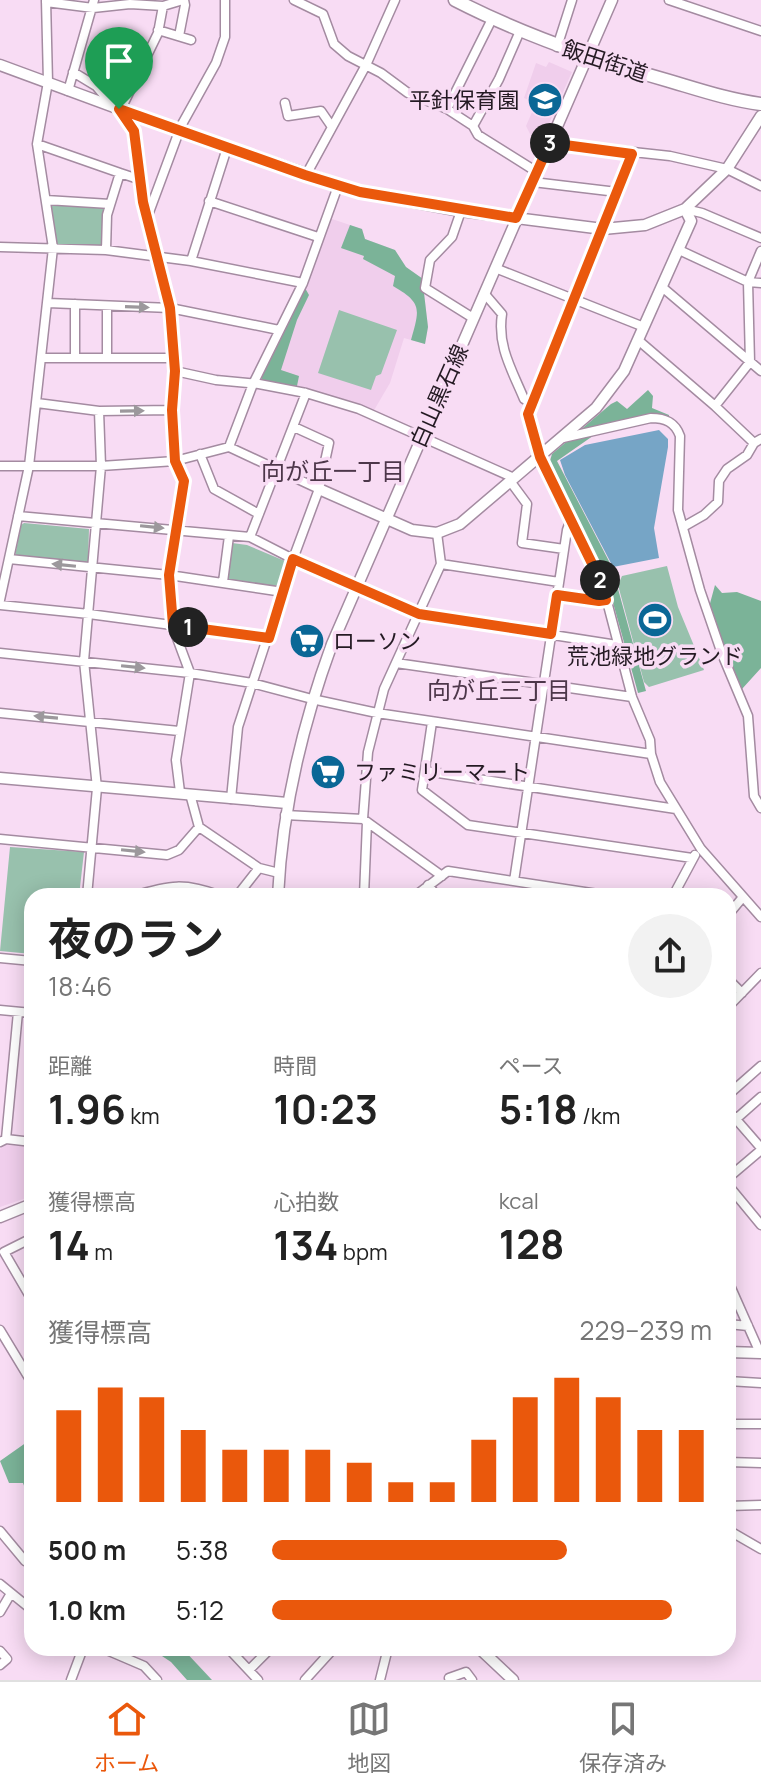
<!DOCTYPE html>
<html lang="ja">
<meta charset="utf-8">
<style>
body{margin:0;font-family:Manrope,"Noto Sans JP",sans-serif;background:#f2f2f2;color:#222;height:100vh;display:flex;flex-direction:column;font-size:30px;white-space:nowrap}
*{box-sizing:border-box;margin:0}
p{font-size:26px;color:#767676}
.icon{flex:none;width:44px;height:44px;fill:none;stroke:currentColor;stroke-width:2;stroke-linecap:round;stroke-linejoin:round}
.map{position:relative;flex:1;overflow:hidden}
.side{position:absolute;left:24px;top:888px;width:712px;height:768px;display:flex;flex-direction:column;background:#fff;border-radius:24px;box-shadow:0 4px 20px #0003}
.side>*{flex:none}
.pin{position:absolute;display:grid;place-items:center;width:68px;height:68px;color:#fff;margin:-82px -34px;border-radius:50% 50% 50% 0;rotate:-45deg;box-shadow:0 0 8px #0007}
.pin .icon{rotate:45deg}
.km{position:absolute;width:40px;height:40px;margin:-20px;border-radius:50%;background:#222;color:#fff;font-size:22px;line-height:40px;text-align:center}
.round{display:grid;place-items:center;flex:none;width:84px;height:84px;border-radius:42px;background:#f2f2f2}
.summary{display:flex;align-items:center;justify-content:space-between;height:136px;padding:0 24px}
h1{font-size:44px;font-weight:700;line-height:60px}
.metrics{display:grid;grid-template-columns:repeat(3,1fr);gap:12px;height:136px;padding:8px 24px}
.metrics div{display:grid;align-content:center}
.metrics b{font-size:40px;font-weight:700}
.metrics small{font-size:22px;font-weight:400}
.metrics p{font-size:22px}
.chart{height:224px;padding:16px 24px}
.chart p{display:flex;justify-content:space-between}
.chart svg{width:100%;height:144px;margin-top:8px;stroke:#ea580c;stroke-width:6}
ul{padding:0 24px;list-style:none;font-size:26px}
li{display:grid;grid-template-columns:128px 96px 1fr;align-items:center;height:60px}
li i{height:20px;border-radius:10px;background:#ea580c}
.tabs{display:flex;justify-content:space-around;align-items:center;height:112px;border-top:2px solid #e0e0e0;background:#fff;font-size:22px;color:#767676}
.tabs a{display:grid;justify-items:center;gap:4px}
.tabs .active{color:#ea580c}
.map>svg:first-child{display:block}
</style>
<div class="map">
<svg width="761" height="1680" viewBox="0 0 761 1680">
<rect width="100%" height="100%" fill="#f8dcf4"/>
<path fill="#f0ceec" d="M549,62L572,72L542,139L530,134L526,126L536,103L524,98L536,63L546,67Z
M329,218L362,229L365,239L395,250L406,267L423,279L421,290L424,293L428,327L425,344L404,338L390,383L373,412L304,387L263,381L261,377L304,288Z
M6,1145L32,1147V1196L0,1207V1149Z"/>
<path fill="#98c1ad" d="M50,203L106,206L103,247L56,245Z
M339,310L397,330L381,374L376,376L371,390L318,373Z
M24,523L89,529L88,563L86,565L15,556L21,525Z
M232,543L247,545L285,561L278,586L227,581Z
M667,566L678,607L704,670L649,687L644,682L618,585L622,576Z
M10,847L84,852L79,896H32V954L0,951Z"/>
<path fill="#7bb398" d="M350,225L362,229L365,239L395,250L406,267L423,279L421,290L424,293L428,327L425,344L411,340C420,308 422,303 393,286L395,276L363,259L364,256L341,248Z
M305,288L309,295L297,320L281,370L299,376L297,386L263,381L261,377Z
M648,390L653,396L652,408L669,415V418L610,424L557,461L612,567L646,691L638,693L607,581L549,464L552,454L611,404L617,401L627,409Z
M715,585L722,593L737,592L761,601V668L742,689L724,650L709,607Z
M27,1442L32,1451V1507L23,1483H9L0,1461Z
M150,1648H182L212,1680H187L171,1662Z"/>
<path fill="#76a5c6" d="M659,430L668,439V447L654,528L659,558L613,567L565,475L560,460L585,445Z"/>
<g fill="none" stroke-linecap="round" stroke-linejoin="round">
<defs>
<path id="minor" d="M294,0L323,14L334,44L348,56L381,73L408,93L447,109
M669,0L761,31
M46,2L93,8L130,4L163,6L183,0
M492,19L447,109L473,126L478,135L537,172
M158,30L191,40
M179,36L185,5L184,0
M557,47L572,0
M73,72L96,86L112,105
M68,91L94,0
M285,103L288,116L321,111L332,127
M119,109L134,131L143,202L148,215
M121,109L158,33L163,6
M473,126L499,79L520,31
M550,143L670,156L727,169L761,186
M37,144L120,173L107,215L106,250
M120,173L141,180
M306,175L366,65L395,0
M533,182L617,192
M46,200L110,204
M209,201L318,237
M685,209L702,213L761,238
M461,211L452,237L430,260L425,288L473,318
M0,247L106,250L191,261L303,283
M679,250L748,282L750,362L715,406
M761,251L748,282L761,283
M191,261L227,148
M495,268L644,327
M662,287L761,371
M484,293L502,314C497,346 512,370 524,399L532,403L528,414L540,457L603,586L632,697L650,740L651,754L660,782L701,849L761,917
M48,303L170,308L279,330
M638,340L715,406L754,443
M42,358H174
M75,358V304
M107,358V306
M175,371L216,380L259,384L306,393L359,409L514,478
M37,403L99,411L172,410
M532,403L632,154
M563,438L651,418C665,418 675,422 680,436L678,510L700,590L722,654L748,716L754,796L761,808
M229,447L253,384L303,283L338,186
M200,454L214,489L259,514
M0,466H101L175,461L229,447L319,489
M510,481L527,504L522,543L564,549
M18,516L250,537L293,559L419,614L617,645
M683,527L704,515L718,502L719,481L727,469L747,455L754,443L761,439
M250,537L306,393
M9,559L169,575L283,592
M441,564L559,582
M223,582L229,536
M557,595L599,601L606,600
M0,600L29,466L53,248L37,144L48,82L46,0
M0,605L89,614L269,638
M0,653L190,673L252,683L312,699L377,713L651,754
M396,663L632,697
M0,713L179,731
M432,722L422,790L468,825L692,858
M425,771L676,809
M180,792L176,760L190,673L171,622L169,575L184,481L175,461L172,410L175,371L170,308L155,256L148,215L181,126L216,63L225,37V0
M190,794L199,827L259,868L279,873
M231,799L238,727L293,559L319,489L329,443L294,427
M285,815L363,819L442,876
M363,819L368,752L384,689L441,564L437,533
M0,839L167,855L179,850L199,827
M514,881L567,530L571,519
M428,885L437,896
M87,896L97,788L84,661L101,466L99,411
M133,896C170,885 184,882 221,896
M237,896L259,868
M364,896L367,822
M415,896L448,871L611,896
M673,896L695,855
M728,915L743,897
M0,958L32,961
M728,979L742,993
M728,1007L761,973
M0,1010L32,1013
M728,1095L761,1066
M728,1110L761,1148
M736,1119L761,1097
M6,1139L32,1142
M0,1142L6,1139L18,1012
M728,1178L761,1150
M728,1185L761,1225
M728,1234V1237
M32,1238L4,1252L32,1300
M728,1281L760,1353
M728,1324L748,1326
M0,1330L32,1383
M728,1381L761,1383
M728,1424H761
M728,1462L761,1463
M728,1506L761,1505
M728,1530L761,1549
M0,1531L25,1561L32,1557
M0,1584L32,1610
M0,1612L10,1595
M102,1648L144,1666L157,1680
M228,1648L258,1680
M0,1651L7,1659L0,1665
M249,1670L271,1648
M449,1678L466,1672L472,1680
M71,1680L83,1648
M305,1680L334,1648
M380,1680L388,1648"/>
<path id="tertiary" d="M0,65L179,131L360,192L461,211L603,229L645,225L685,209L727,169L761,116
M319,489L412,530L437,533L460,524L596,408L624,371L691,221L685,209
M0,778L287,803
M278,896C282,808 302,726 332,644L612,0
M0,1217L32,1204
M728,1352L761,1353
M479,1648L513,1680"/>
<path id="primary" d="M455,0C523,35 592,59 666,80C697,89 729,100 761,104"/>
</defs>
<use href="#minor" stroke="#a48ba1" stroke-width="11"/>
<use href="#tertiary" stroke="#a48ba1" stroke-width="13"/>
<use href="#primary" stroke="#a48ba1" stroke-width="15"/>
<use href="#minor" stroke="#fff" stroke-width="8"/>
<use href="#tertiary" stroke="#fff" stroke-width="10"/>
<use href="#primary" stroke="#fff" stroke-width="12"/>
</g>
<defs><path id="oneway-solid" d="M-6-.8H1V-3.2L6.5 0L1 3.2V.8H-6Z" transform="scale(2)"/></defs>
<g fill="#9c989c">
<use href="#oneway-solid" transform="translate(137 307) rotate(2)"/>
<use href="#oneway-solid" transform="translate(132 411) rotate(-1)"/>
<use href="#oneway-solid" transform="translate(152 527) rotate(6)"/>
<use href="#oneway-solid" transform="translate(64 565) rotate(-174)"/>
<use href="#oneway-solid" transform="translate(133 667) rotate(6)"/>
<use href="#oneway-solid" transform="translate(46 717) rotate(-175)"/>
<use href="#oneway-solid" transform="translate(133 851) rotate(6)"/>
</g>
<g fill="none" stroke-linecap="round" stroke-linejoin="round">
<defs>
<path id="route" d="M119,109L305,175L360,192L516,218L550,143L632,154L528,414L540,457L603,586L606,600L599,601L557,595L551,634L419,614L293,559L269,638L173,625L169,575L184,481L175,461L172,410L175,371L170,308L143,202L134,131Z"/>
</defs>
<use href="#route" stroke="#fff" stroke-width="16"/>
<use href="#route" stroke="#ea580c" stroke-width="10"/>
</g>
<defs>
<symbol id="school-disc" viewBox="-11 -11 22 22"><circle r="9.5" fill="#0a6796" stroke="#f8dcf4"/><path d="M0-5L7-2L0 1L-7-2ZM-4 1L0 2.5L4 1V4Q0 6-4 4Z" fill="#fff"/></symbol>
<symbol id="stadium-disc" viewBox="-11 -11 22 22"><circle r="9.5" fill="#0a6796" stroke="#f8dcf4"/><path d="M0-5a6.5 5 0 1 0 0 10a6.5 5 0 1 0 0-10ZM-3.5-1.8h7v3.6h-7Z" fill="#fff"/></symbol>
<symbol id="supermarket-disc" viewBox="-11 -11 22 22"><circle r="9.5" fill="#0a6796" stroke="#f8dcf4"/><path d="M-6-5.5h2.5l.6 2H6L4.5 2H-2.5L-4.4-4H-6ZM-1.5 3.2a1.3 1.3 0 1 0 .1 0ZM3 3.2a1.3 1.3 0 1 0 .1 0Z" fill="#fff"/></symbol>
</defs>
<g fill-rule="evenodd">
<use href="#school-disc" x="525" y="80" width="40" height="40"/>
<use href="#stadium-disc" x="635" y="600" width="40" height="40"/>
<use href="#supermarket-disc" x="287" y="621" width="40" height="40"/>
<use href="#supermarket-disc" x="308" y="752" width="40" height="40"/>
</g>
<g text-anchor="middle" stroke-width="7" stroke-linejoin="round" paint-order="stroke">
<g font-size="22" fill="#241a23" stroke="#f8dcf4">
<text transform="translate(605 61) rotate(18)" y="8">飯田街道</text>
<text transform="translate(439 396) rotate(-66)" y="8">白山黒石線</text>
</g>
<g font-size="22" fill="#241a23" stroke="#f8dcf4" text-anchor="start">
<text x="519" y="108" text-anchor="end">平針保育園</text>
<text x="333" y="649">ローソン</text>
<text x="655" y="664" text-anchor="middle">荒池緑地グランド</text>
<text x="354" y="780">ファミリーマート</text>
</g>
<g font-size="24" fill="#4d374a" stroke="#f8dcf4">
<text x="333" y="480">向が丘一丁目</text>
<text x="499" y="699">向が丘三丁目</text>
</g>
</g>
</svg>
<div class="pin" style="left:119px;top:109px;background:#1e9e55"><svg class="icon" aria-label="arrive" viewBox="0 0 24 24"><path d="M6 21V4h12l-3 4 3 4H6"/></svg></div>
<b class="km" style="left:188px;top:627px">1</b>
<b class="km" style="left:600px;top:580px">2</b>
<b class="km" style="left:550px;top:143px">3</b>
<section class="side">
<div class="summary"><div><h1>夜のラン</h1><p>18:46</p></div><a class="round"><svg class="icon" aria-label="share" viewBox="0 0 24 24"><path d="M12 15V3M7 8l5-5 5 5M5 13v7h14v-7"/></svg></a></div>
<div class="metrics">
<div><p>距離</p><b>1.96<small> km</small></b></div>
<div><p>時間</p><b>10:23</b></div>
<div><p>ペース</p><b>5:18<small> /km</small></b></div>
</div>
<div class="metrics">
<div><p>獲得標高</p><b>14<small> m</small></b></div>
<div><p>心拍数</p><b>134<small> bpm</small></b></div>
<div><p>kcal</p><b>128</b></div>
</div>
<div class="chart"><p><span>獲得標高</span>229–239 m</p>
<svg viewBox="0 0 160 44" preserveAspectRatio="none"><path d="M5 44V16M15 44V9M25 44V12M35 44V22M45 44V28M55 44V28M65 44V28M75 44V32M85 44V38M95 44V38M105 44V25M115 44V12M125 44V6M135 44V12M145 44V22M155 44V22"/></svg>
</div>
<ul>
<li><b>500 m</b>5:38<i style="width:67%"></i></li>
<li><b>1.0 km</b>5:12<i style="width:91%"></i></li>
</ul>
</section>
</div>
<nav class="tabs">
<a class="active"><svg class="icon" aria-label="home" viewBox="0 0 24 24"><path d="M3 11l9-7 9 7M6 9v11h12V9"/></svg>ホーム</a>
<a><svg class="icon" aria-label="map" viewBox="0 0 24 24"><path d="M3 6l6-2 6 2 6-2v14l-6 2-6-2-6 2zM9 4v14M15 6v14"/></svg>地図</a>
<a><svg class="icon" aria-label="saved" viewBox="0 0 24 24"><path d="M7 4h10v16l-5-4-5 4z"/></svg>保存済み</a>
</nav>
